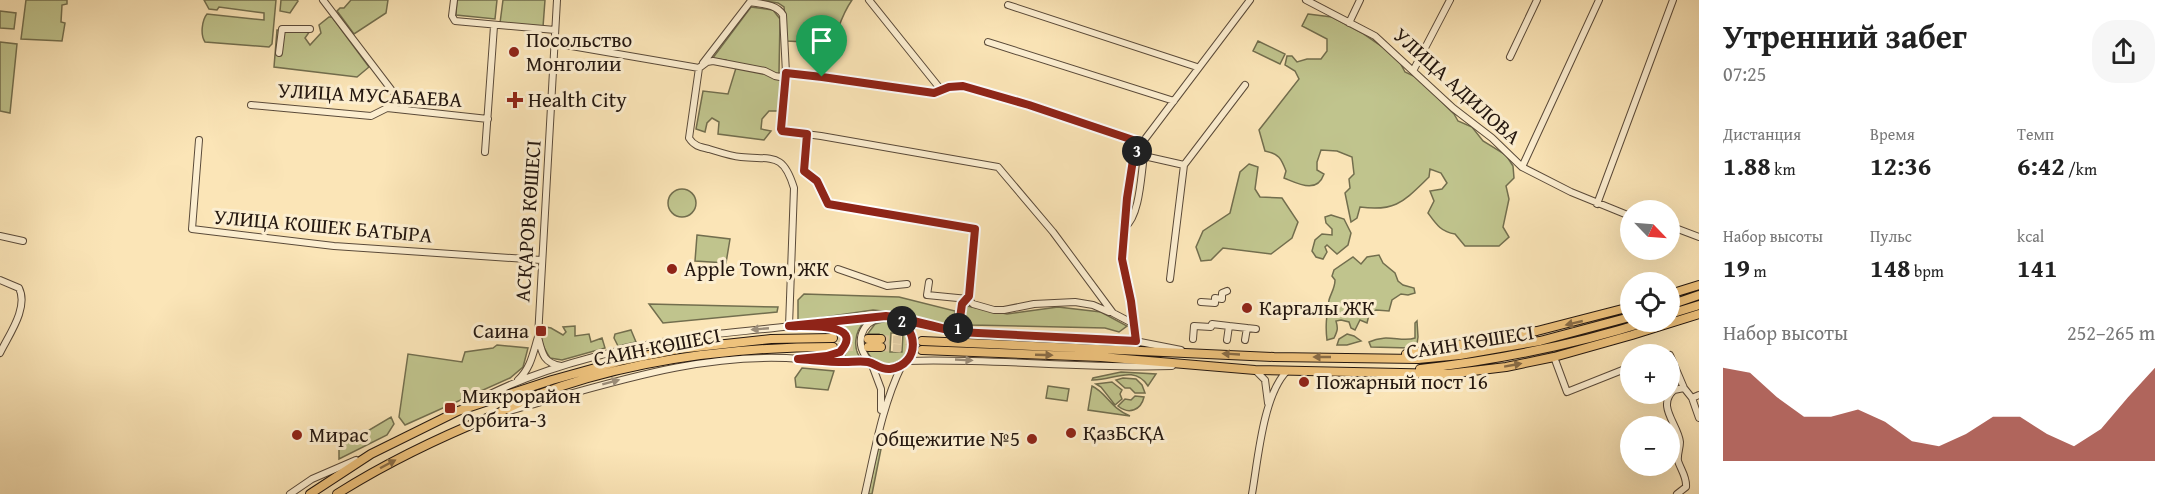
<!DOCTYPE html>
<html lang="ru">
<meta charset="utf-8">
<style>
body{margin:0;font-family:"Gentium Book Plus",serif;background:#f6f6f6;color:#222;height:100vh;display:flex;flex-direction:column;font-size:22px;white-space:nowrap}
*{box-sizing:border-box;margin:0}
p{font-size:20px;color:#767676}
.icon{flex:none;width:33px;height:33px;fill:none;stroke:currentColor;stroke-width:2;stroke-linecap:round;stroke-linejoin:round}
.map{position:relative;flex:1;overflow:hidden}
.details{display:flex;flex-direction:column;background:#fff;width:480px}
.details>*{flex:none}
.needle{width:39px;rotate:115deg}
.fabs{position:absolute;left:1620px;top:200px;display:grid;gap:12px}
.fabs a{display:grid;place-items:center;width:60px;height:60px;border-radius:50%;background:#fff;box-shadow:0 6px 24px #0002;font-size:30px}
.pin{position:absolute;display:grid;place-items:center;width:51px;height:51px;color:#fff;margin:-62px -26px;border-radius:50% 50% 50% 0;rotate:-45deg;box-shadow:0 0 6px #0007}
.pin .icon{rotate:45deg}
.km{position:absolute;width:30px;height:30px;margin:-15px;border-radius:50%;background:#222;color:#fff;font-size:16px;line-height:30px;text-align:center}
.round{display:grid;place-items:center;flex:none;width:63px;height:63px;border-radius:24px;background:#f6f6f6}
.headline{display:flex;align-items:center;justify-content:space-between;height:102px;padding:0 24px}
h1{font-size:33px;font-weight:800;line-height:45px}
.figures{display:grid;grid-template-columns:repeat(3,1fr);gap:9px;height:102px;padding:6px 24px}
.figures div{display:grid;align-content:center}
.figures b{font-size:26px;font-weight:800}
.figures small{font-size:16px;font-weight:400}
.figures p{font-size:16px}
.chart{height:168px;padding:12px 24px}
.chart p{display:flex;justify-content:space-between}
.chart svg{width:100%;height:108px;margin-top:6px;fill:#8f2418;opacity:.7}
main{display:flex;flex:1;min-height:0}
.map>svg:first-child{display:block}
</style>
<main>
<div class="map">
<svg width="1699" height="494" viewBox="0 0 1699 494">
<rect width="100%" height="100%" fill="#fbe5b7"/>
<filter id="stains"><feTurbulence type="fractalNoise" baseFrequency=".00333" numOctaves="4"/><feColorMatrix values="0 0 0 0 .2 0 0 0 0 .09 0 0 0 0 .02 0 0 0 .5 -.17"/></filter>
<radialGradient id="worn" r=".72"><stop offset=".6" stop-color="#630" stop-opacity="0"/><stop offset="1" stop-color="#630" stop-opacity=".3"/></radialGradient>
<path fill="#c0c48d" stroke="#726e4e" stroke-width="1.5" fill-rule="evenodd" d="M26,0H67V4L62,5L61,22L65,23L62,41L21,39Z
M204,0H276L272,44L269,47L205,42C200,35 202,20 207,14L264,20V13L219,7L217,10L209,9Z
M281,0H297L298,1L290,13L280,11Z
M351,0H388L386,13L354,34L337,11L340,8H344Z
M457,0H497L495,19L456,15Z
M503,0H545L543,27L500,23Z
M759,0H852C840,17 839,30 830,48L817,52L805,42L787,41L784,7L778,3Z
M751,7L773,10L780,19L779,73L784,80L779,111H769L762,119L761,129L771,131L764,140L718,134L719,122L712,118L707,123L705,132L696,129L703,91L728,94L736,68L727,64L726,60L712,59Z
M0,11L16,13L14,29L0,28Z
M1308,14L1332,17L1362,33L1397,57L1405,72L1418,78L1454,114L1458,121L1472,127L1483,141L1506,155L1513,166L1514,178L1506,186L1509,199L1503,227L1509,237L1499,246H1465L1455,234C1441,232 1436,224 1428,213L1434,201L1430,191L1442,189L1447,183L1441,173L1430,169L1429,177C1404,201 1396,212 1360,207L1357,218L1351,222L1345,193L1350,188L1349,179L1354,174L1352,157L1337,151L1321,150L1317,162V170L1324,174C1317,194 1299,184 1284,178L1286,171C1281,158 1279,154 1265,151L1259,130L1299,79L1295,71L1285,65L1287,56H1292L1297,62L1307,59H1321L1327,51V39L1302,26Z
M329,17H332L369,67L357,77L274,67L277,30L310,31L305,38L310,45L321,33L319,25Z
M1258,41L1285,54L1280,64L1253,51Z
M0,42L17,44L10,113L0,111Z
M1249,164L1258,167L1255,189L1260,197L1282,198L1298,222L1292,238L1271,254L1223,248L1211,260L1201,261L1196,247L1203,231L1230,213L1240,172Z
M668 203a14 14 0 1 1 28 0a14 14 0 1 1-28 0Z
M1331,215L1344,219L1351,233L1348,245L1337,254L1327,245L1325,247L1327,252L1323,259L1316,257L1312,251L1315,240L1322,234L1332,235V229L1326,223L1325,217Z
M697,235L730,239L726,263L695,261Z
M1379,255L1383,263L1395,273L1398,281L1403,285L1414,288L1415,293L1408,295L1401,294L1392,300L1389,311L1376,310L1369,315L1367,323L1360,320L1355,330L1351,328L1349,322L1341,320L1336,321C1338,328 1338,330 1334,338L1327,340C1325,325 1327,314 1329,300C1331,293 1335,288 1335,280L1332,276L1334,270L1353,257L1361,264L1367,257Z
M804,294L899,297L955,311L954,321L949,325L892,312L873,310L798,321V300Z
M649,304L778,307L777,312L663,323Z
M967,306L1007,314L1058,307L1101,312L1127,326L1119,332L1105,328L970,325L964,320Z
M890,320C903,324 910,333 909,347C899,376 860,366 866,336L875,324ZM891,333H903L902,352H890ZM868,334H879V351H868Z
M865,321C854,332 852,350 863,361L843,359C851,344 850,337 842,322Z
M1417,321L1418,337L1417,344L1410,348L1371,347L1369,342C1387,333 1402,343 1415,338V323Z
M541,326L551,328L563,335L566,332L563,327L575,326V336L589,334L591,342L602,338L605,348L562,360L550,358C543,347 539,339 541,326Z
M631,330L636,342L618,346L614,338L615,334Z
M1347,334L1354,336L1361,341L1347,345H1337L1339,339Z
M497,345L528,348L523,367L510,378L405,425L399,417L408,354L462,362L465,352L493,348Z
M802,368L834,371L828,390L796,387L795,378Z
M1121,372L1156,374L1148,386C1134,364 1112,381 1092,380L1093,378Z
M1123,378L1136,379L1142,385L1145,393H1135L1130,388H1125L1116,380Z
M1112,382L1122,390L1120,394L1122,399L1115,405L1101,387L1096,384Z
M1048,386L1069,389L1067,401L1046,398Z
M1092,386C1107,393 1110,408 1130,416L1088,410Z
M1135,396L1144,397C1141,410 1129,415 1118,406L1125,399L1131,400Z
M391,417L394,424L387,435L339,459V448Z
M878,449H881L872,494H868Z"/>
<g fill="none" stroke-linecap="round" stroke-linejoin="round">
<path stroke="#dbc69e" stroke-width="8" stroke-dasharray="8 4" stroke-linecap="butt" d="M833,338L867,339
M881,339L922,341
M833,347H866
M881,347L922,350"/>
<defs>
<path id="minor" d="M323,0L406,109
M454,0L452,16L455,21L555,30
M869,0L942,91
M1306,0L1375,36L1453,108L1492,138L1522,167L1571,192L1630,216
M1008,5L1197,67
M1349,23L1360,0
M988,42L1174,101
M554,43L699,68
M279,53L282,29H310
M1510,57L1537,0
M703,63L750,2C761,4 777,4 783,15L786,73L934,93L956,86L973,89L1029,104L1142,143
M1413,71L1450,0
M251,105L371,116L387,108L488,119
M807,134L804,171L817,181L828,204L975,229L969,295L962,304L958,331
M199,140L192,229L334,246L541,260
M485,152L494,26
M1522,167L1599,0
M1597,204L1673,0
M1670,226L1699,237
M1125,227C1140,216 1141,174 1144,156L1184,165
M0,236L23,241
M838,269L887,286L907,284
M1170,279L1184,165L1245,85
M0,280L19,288C29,308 8,336 0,353
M929,282L927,295L968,299L973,304L994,310H1004L1034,304L1075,302L1093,305L1109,312
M1201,302L1215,303V298L1222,299V293L1227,291
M899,318L958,331L1135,341L1181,350
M807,324C830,321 852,318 875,317C883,317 891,316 898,319C914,327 918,349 905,362C876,391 836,332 881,317
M538,337C542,353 543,363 561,366
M1193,339L1194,326L1211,327L1212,324L1229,326
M1227,340L1229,326L1256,329
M1245,340L1247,328
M1135,341L1131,301L1122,259L1127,198L1133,160L1142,143L1250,0
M1670,355L1684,388L1692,398
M1554,357L1567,392L1630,367
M798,359L827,356L840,352C866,321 803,327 789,326L794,188C783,152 773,160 741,157C730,156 719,152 709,149C700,147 694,146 689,138L699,68L707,62L713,61L765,71L775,76L780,77L786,73L782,131L821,136L998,167L1053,232L1113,313L1134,324
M814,360L869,362
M906,361C994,358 1083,369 1172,366
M872,365L881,389V410
M1255,370L1265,380L1268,403
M518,380C531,368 533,353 538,337L557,0
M1699,395L1692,398L1699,418
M471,404C537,367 624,347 699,336C729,332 760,330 791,326
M509,411C605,385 700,351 801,359
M290,494L312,479L356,460
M865,494C875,450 882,406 902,365
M1252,494C1258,460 1263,395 1287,371
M1677,494L1686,487C1687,477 1681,470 1678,461C1677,454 1680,449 1680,442C1678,424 1656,406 1674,390L1684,388"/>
<path id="major" d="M1670,294L1699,285
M1670,305L1699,295
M1670,314L1699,305
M868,339H881
M922,341L1274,357L1418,359L1460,355L1540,341L1630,317
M868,347H881
M922,350L1101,357L1255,370L1448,374L1506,367L1554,357L1632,335L1699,314
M1406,354L1537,331L1630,307
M1420,369C1498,360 1574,345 1649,321
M310,494L371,454L458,411L552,380L624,360L679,349L771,339L833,338
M337,494C386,463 438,438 492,416C507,409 522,401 537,395C632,359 733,347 833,347"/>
</defs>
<use href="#minor" stroke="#5a4a39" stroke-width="8"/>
<use href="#major" stroke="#24170f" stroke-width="10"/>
<use href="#minor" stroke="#fceed0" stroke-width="6"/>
<use href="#major" stroke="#eec27c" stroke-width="8"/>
</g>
<defs><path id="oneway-solid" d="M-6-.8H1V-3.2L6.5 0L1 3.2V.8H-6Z" transform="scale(1.5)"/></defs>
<g fill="#896c46">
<use href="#oneway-solid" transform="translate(1574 323) rotate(167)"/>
<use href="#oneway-solid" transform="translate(1231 354) rotate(-177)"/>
<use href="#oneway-solid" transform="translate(1044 355) rotate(2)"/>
<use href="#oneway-solid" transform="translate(1322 357) rotate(180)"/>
<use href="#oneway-solid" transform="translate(1513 365) rotate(-10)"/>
<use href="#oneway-solid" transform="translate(388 464) rotate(-28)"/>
</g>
<g fill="#9b8d79">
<use href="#oneway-solid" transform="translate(760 329) rotate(175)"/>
<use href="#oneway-solid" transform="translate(964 360) rotate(3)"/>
<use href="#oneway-solid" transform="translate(611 382) rotate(-15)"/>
</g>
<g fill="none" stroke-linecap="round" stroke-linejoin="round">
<defs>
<path id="route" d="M822,77L786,73L781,129L782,131L807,134L804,171L817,181L828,204L975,229L969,296L962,304L958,332C934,327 910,318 886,316L789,326C803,327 867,321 840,352L827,356L798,359C813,360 829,362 845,362C852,362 861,361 868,362C876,364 881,370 890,369C921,365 920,324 890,317L958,332L1136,341L1131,301L1122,259L1127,198L1133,160L1142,143L1029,105L963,86L949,87L934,93L822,77"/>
</defs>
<use href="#route" stroke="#fff" stroke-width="12"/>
<use href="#route" stroke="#8f2418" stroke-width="8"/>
</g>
<g fill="#8f2418" stroke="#fceed0" stroke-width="2">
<circle cx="514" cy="52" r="6"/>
<path d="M512 91h6v6h6v6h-6v6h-6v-6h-6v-6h6z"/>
<circle cx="672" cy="269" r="6"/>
<circle cx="1247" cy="308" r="6"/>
<rect x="535" y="325" width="12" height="12" rx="3"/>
<circle cx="1304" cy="382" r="6"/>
<rect x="444" y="402" width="12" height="12" rx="3"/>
<circle cx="1071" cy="433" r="6"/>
<circle cx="297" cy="435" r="6"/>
<circle cx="1032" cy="439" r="6"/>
</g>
<g text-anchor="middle" stroke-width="6" stroke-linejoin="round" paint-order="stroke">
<g font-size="21" fill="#24170f" stroke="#fceed0" text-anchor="start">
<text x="526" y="47">Посольство<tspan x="526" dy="24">Монголии</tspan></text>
<text x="528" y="107">Health City</text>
<text x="684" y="276">Apple Town, ЖК</text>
<text x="1259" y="315">Каргалы ЖК</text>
<text x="529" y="338" text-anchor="end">Саина</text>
<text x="1316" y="389">Пожарный пост 16</text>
<text x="462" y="403">Микрорайон<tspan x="462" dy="24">Орбита-3</tspan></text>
<text x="1083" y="440">ҚазБСҚА</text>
<text x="309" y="442">Мирас</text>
<text x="1020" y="446" text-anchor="end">Общежитие №5</text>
</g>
<g font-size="21" fill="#24170f" stroke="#fceed0">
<text transform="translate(1457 86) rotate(42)" y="7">УЛИЦА АДИЛОВА</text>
<text transform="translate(370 95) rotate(3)" y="7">УЛИЦА МУСАБАЕВА</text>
<text transform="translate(528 221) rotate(-86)" y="7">АСҚАРОВ КӨШЕСІ</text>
<text transform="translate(323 226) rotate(5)" y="7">УЛИЦА КОШЕК БАТЫРА</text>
<text transform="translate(1470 342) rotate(-9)" y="7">САИН КӨШЕСІ</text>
<text transform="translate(657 347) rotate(-11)" y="7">САИН КӨШЕСІ</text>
</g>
</g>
<rect width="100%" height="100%" filter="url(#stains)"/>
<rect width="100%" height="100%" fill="url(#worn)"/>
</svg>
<div class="fabs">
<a><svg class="needle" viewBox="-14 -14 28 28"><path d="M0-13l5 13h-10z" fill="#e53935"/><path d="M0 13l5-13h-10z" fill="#767676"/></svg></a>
<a><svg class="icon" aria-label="locate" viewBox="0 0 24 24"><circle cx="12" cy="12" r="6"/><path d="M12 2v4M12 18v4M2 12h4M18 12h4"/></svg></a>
<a>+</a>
<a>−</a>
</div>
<div class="pin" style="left:822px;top:77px;background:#1e9e55"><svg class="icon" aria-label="arrive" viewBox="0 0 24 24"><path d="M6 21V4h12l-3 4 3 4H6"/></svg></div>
<b class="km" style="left:958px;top:328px">1</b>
<b class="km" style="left:902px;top:321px">2</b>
<b class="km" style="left:1137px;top:151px">3</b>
</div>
<section class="details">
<div class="headline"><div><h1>Утренний забег</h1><p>07:25</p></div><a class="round"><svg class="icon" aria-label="share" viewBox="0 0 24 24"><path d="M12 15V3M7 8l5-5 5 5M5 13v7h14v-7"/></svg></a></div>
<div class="figures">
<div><p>Дистанция</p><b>1.88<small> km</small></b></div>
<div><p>Время</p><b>12:36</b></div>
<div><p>Темп</p><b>6:42<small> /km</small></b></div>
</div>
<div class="figures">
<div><p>Набор высоты</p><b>19<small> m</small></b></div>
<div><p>Пульс</p><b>148<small> bpm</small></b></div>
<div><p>kcal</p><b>141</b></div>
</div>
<div class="chart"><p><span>Набор высоты</span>252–265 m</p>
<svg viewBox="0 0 160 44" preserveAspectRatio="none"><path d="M0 44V6L10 8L20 18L30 26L40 26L50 23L60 28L70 36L80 38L90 33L100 26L110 26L120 33L130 38L140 31L150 18L160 6V44z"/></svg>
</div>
</section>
</main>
